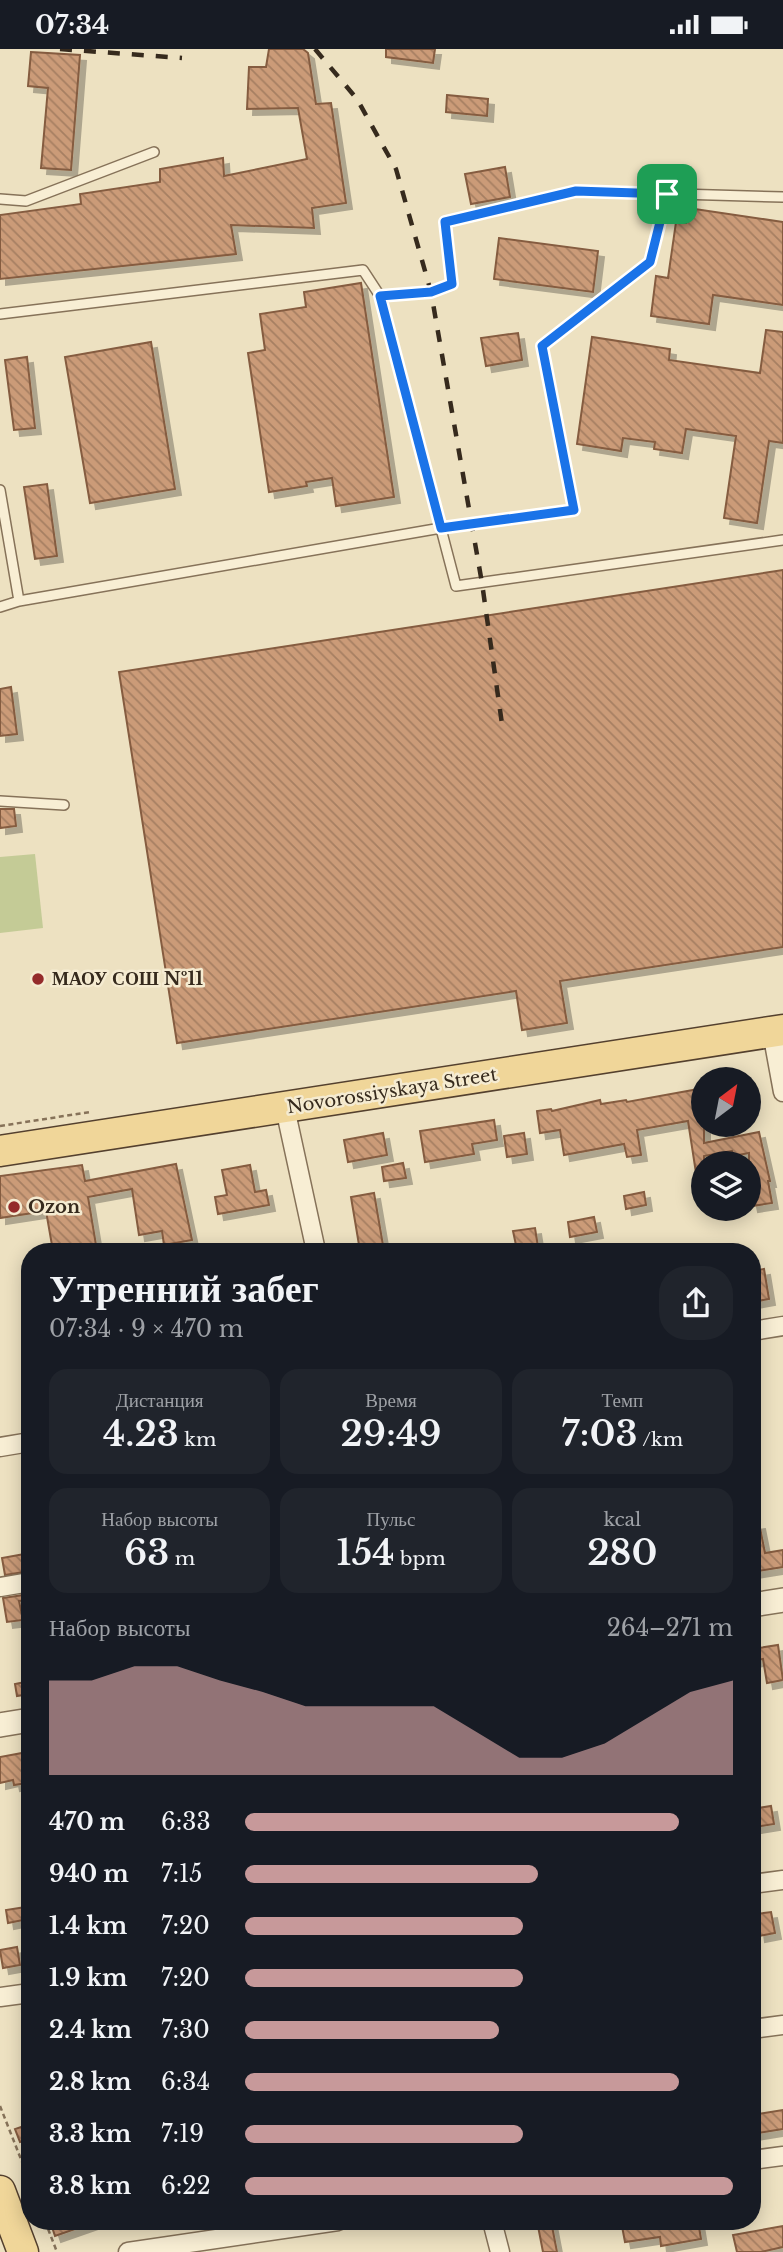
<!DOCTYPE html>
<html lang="ru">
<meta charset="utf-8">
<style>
body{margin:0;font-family:"Libre Baskerville",serif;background:#20242c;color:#f1f3f6;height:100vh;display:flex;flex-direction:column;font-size:26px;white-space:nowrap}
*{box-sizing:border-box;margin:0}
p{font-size:23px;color:#9ea1a6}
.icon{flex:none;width:38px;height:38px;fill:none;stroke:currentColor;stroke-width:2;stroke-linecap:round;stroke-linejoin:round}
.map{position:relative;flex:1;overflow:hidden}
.panel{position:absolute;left:21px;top:1194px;width:740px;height:987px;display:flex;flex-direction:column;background:#171b24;border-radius:28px;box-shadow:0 4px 18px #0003}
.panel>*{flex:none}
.needle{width:46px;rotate:32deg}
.buttons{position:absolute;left:691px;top:1018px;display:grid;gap:14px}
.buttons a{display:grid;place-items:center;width:70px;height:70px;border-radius:50%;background:#171b24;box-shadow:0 4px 18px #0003;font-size:35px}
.pin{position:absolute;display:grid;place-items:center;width:60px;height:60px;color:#fff;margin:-30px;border-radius:14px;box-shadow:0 4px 10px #0006}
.round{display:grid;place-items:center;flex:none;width:74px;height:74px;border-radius:28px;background:#20242c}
.summary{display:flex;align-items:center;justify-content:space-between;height:119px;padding:0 28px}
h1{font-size:38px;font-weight:600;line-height:52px}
.stats{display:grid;grid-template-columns:repeat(3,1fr);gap:10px;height:119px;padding:7px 28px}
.stats div{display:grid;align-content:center;border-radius:18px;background:#20242c;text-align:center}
.stats b{font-size:35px;font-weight:600}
.stats small{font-size:19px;font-weight:400}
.stats p{font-size:19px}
.chart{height:196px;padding:14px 28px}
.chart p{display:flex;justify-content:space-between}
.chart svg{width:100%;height:126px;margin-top:7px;fill:#c7999a;opacity:.7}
ul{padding:0 28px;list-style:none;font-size:23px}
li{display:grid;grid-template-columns:112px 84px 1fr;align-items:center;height:52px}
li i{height:18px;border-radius:9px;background:#c7999a}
.status{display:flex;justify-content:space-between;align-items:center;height:49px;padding:0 35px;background:#171b24;direction:ltr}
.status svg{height:19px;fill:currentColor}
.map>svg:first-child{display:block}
</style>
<div class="status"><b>07:34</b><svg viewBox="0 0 49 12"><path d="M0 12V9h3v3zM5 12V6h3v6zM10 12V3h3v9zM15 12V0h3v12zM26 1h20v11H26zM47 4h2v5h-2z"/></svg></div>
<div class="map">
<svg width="783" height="2203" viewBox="0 0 783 2203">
<defs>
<pattern id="building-back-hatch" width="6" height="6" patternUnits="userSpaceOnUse" patternTransform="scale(1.75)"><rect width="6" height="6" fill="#cb9b78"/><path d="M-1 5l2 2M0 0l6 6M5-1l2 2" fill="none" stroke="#a67f62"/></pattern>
<filter id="shadow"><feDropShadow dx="6" dy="6" stdDeviation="0" flood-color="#0004"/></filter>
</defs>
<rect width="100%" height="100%" fill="#ede1c1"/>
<path fill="#c4cb96" d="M35,805L43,879L0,884V808Z"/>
<path fill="url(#building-back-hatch)" stroke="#855c40" stroke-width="2" filter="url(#shadow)" d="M269,0H303L308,4L316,55L331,54L346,154L312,159L314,179L231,176L236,205L0,230V166L81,155L80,145L160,133V120L223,109L224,127L307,110L298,59L247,60L249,18H266Z
M386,0H435L433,14L386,8Z
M31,3L80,6L71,121L41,119L48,39L28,37Z
M447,46L488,50L487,67L446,63Z
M505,118L510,148L471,155L465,125Z
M688,159L783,173V256L713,246L709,275L651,267L656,227L668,229L676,173L686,174Z
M499,189L598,202L593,243L494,230Z
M361,234L394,448L336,457L332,429L306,433L307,437L269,443L248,304L265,301L260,265L306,258L304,243Z
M766,281L783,283V394L769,392L757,474L724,469L736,387L686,380L682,404L654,400L655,393L623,389L621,402L577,395L592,288L670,300L669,311L760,324Z
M518,284L522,311L486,317L481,289Z
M151,293L175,440L90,454L65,308Z
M27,308L35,379L14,381L5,311Z
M47,435L57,507L35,510L24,438Z
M783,521V898L560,932L567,974L522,981L516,942L177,994L119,623Z
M11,638L17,685L0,687V640Z
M0,760H14L16,777L0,779Z
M704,1039V1094L759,1083L770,1132H768L772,1154L752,1157L749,1142V1104L733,1107L732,1102L704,1107V1124H696L688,1072L637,1081L641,1106L627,1108L624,1095L564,1106L560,1081L540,1084L537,1062L551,1060L552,1062L600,1051L601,1055L626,1051L627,1053Z
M494,1071L497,1091L472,1095L474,1105L425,1113L420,1082Z
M383,1084L387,1106L348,1113L344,1091Z
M524,1084L527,1105L507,1108L504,1087Z
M403,1114L406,1129L384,1132L382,1118Z
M176,1115L192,1191L164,1196L162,1182L139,1186L132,1140L88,1148L97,1202H53L46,1162L0,1169V1127L82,1116L85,1132Z
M250,1116L255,1143L266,1141L269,1156L218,1165L215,1148L227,1146L222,1121Z
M644,1143L646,1156L626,1160L624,1147Z
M374,1144L384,1202H360L351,1148Z
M594,1168L597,1183L570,1188L568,1173Z
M535,1179L538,1198L517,1201L513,1182Z
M764,1220L769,1250L752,1253V1222Z
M759,1474L765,1504L783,1501V1518L752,1523V1475Z
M30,1504V1522L5,1526L2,1509Z
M30,1545V1551L19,1552L23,1571L7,1573L3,1549Z
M778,1596L783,1631L767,1634L763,1610L752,1612V1600Z
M30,1632V1645L17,1647L15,1635Z
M22,1704L27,1734L14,1736L13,1731L0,1734V1708Z
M771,1757L774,1775L755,1778L752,1760Z
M26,1858L28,1870L8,1874L6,1861Z
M771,1863L775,1884L759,1887L756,1865Z
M17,1898L20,1916L3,1919L0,1901Z
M783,2061V2080L752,2085V2066Z
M30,2075V2090L20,2093L15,2080Z
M50,2172H92V2174L55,2187Z
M537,2172H551L557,2203H543Z
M621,2172H698L701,2190L661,2197L660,2188L625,2193Z
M783,2177V2198L761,2203H737L733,2186Z"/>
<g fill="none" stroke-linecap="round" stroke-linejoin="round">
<defs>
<path id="service" d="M0,150L26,152L154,103
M380,247L456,537L783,491
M0,265L363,221L380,247L431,243L452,235L445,173L576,142L783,148
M0,441L19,552L0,558
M19,552L441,479L574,461L542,297L650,213L667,145
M0,752L64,756"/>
<path id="minor" d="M772,983L783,1043
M285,1059L316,1202
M752,1282L783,1277
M0,1398L30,1393
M0,1538L30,1533
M752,1835L783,1831
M0,1948L30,1944
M752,1980L783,1976
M752,2111L783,2107
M492,2172L500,2203
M128,2203L338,2172"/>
<path id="tertiary" d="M752,1556L783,1551
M0,1676L30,1671"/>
<path id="primary" d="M0,1102L783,981
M0,2142L23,2203"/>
</defs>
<use href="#service" stroke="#867259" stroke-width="12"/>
<use href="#minor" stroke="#867259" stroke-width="21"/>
<use href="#tertiary" stroke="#867259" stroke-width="26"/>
<use href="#primary" stroke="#54402e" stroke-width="33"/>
<path stroke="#867259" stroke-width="2.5" stroke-dasharray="5 3.5" stroke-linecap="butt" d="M0,1077L90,1063
M0,2057L30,2133
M45,2172L57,2203"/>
<use href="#service" stroke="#f8eed4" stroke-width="9"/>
<use href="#minor" stroke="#f8eed4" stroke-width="18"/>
<use href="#tertiary" stroke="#f8eed4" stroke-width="23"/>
<use href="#primary" stroke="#f0d699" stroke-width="30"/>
<path stroke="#362a1d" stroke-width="4.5" stroke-dasharray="12 12" stroke-linecap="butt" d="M60,0L182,9
M315,0L357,50L396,120L431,243L482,534L502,675"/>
</g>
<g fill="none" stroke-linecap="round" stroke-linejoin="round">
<defs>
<path id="route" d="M576,142L667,145L650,213L542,297L574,461L441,479L380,247L431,243L452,235L445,173Z"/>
</defs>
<use href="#route" stroke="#fff" stroke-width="14"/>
<use href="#route" stroke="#1a73e8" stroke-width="9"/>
</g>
<g fill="#942b2a" stroke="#f5ebd1" stroke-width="2.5">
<circle cx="38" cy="930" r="7"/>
<circle cx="14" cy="1158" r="7"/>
</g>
<g text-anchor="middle" stroke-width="5" stroke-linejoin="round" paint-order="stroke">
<g font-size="18" font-weight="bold" fill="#362a1d" stroke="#f5ebd1" text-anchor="start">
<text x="52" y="936">МАОУ СОШ №11</text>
<text x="28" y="1164">Ozon</text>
</g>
<g font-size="18" fill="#362a1d" stroke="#f5ebd1">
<text transform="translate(392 1042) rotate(-9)" y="6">Novorossiyskaya Street</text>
</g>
</g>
</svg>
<div class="buttons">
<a><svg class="needle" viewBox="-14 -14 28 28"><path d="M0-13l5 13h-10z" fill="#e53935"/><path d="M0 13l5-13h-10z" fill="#9ea1a6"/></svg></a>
<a><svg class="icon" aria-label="layers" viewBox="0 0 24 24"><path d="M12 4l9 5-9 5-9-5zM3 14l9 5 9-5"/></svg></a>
</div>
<div class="pin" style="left:667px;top:145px;background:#1e9e55"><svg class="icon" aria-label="arrive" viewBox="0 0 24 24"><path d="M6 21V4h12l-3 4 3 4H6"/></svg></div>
<section class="panel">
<div class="summary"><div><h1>Утренний забег</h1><p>07:34 · 9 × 470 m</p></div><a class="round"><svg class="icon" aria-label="share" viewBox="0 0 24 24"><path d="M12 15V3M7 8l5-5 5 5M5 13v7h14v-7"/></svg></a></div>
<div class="stats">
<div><p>Дистанция</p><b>4.23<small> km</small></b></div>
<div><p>Время</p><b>29:49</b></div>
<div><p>Темп</p><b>7:03<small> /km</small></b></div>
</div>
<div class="stats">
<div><p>Набор высоты</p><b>63<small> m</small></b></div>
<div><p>Пульс</p><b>154<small> bpm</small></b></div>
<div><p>kcal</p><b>280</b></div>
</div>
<div class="chart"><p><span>Набор высоты</span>264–271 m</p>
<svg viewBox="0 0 160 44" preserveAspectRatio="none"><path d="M0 44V11L10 11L20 6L30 6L40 11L50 15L60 20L70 20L80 20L90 20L100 29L110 38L120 38L130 33L140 24L150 15L160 11V44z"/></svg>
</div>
<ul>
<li><b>470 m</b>6:33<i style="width:89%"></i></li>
<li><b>940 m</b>7:15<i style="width:60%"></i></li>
<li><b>1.4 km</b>7:20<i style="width:57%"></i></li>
<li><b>1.9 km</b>7:20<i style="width:57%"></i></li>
<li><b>2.4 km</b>7:30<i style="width:52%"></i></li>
<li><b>2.8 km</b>6:34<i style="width:89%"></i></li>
<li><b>3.3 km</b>7:19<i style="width:57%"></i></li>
<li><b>3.8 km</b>6:22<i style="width:100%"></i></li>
</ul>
</section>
</div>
